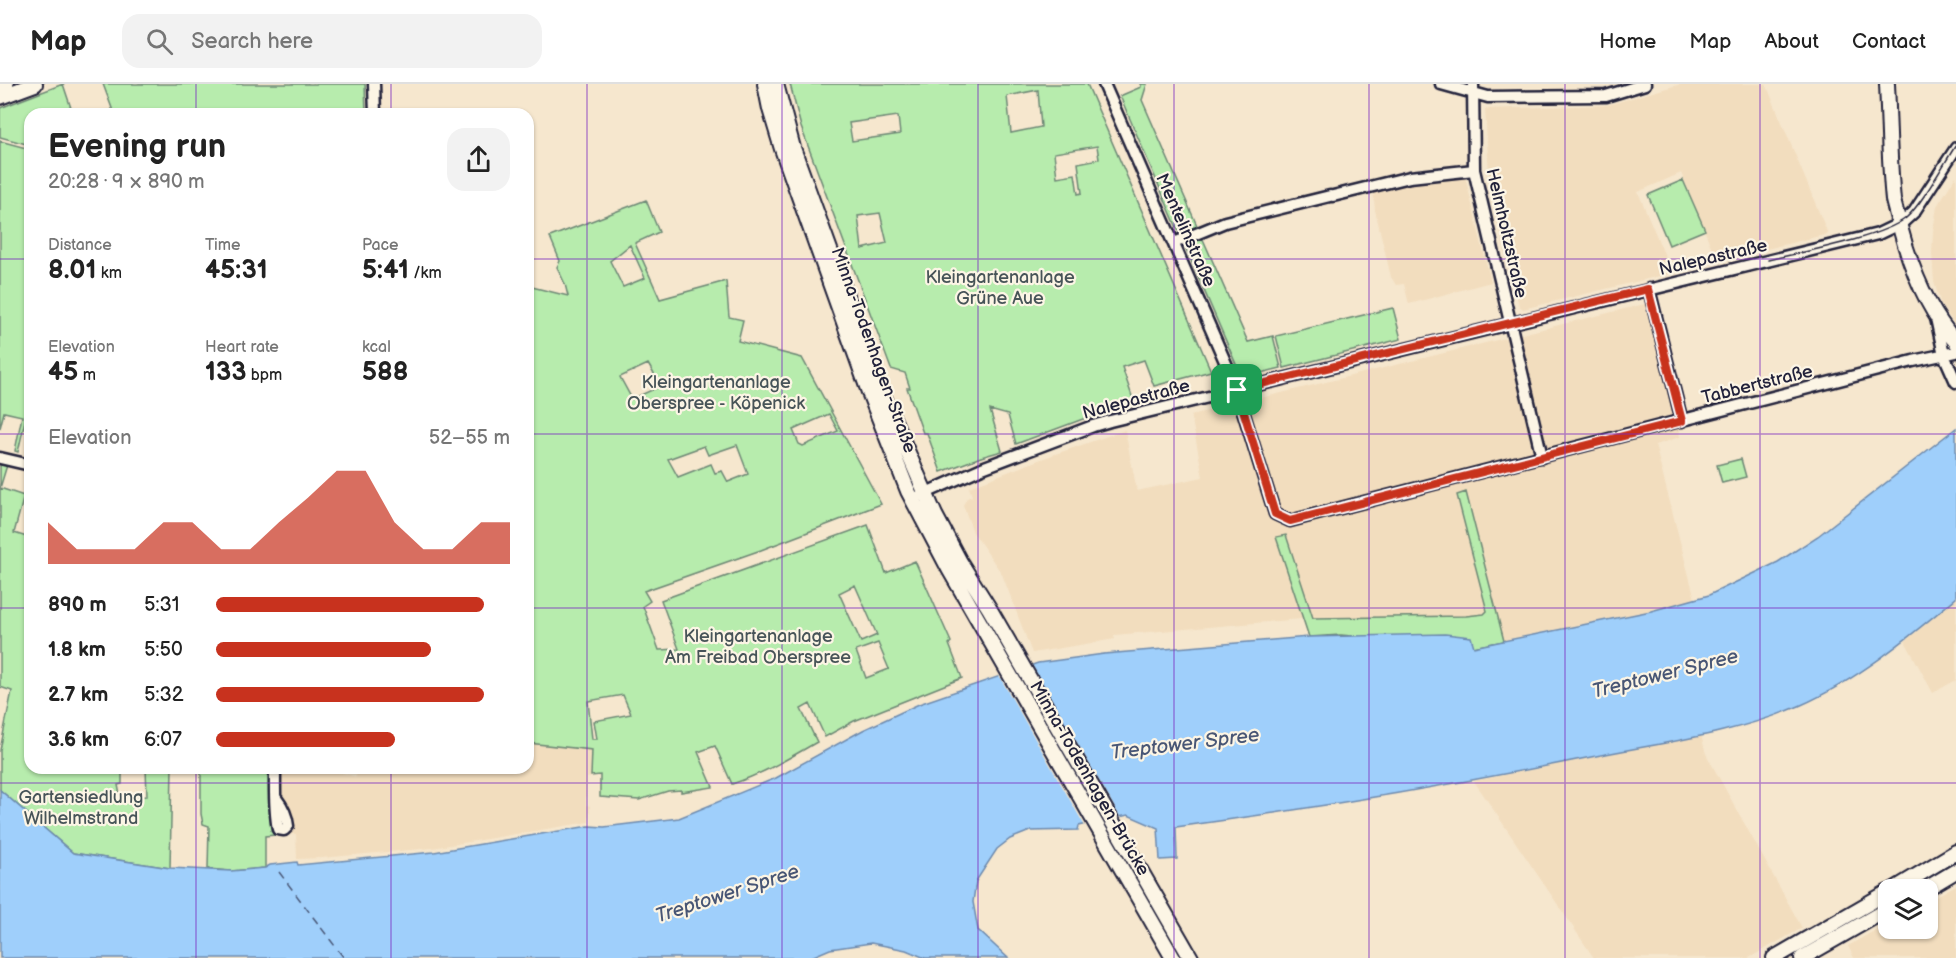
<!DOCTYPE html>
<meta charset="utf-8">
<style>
body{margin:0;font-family:"Balsamiq Sans",sans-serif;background:#f2f2f2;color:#222;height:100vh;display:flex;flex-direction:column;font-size:22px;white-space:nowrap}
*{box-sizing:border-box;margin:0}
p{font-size:20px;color:#767676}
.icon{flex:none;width:33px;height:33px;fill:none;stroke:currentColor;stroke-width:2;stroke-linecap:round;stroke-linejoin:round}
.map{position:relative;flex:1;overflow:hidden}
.details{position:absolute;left:24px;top:24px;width:510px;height:666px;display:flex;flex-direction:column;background:#fff;border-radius:18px;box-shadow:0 2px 4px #0004}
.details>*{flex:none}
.controls{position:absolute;left:1878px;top:795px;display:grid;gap:12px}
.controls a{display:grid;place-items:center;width:60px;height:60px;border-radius:12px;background:#fff;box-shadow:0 2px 4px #0004;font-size:30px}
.pin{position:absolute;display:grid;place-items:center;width:51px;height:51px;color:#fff;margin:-26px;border-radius:12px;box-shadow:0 3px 9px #0006}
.round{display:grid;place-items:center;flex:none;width:63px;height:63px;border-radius:18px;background:#f2f2f2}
.overview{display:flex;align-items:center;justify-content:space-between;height:102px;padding:0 24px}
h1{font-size:33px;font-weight:700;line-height:45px}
.stats{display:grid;grid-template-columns:repeat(3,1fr);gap:9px;height:102px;padding:6px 24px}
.stats div{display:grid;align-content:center}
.stats b{font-size:26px;font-weight:700}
.stats small{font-size:16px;font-weight:400}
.stats p{font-size:16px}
.chart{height:168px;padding:12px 24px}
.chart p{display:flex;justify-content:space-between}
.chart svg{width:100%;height:108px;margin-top:6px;fill:#c8321e;opacity:.7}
ul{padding:0 24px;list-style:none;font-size:20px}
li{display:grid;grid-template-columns:96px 72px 1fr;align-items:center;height:45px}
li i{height:15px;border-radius:8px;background:#c8321e}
header{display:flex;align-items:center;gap:36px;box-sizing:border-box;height:84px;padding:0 30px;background:#fff;border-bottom:2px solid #e0e0e0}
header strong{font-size:28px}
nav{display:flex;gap:33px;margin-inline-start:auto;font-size:21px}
.search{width:420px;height:54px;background:#f2f2f2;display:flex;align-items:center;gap:15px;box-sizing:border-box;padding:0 21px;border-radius:18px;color:#767676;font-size:22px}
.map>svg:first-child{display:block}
</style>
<header>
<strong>Map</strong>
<div class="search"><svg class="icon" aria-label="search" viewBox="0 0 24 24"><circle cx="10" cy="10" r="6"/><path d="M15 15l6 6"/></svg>Search here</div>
<nav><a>Home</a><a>Map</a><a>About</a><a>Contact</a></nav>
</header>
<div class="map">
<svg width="1956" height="874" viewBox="0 0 1956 874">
<rect width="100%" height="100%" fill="#f6e7ce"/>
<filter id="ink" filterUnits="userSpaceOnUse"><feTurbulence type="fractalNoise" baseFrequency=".0167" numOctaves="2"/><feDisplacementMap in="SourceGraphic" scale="12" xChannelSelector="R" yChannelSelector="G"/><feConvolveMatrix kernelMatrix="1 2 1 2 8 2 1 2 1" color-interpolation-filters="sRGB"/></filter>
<g filter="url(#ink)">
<path fill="#f2ddbe" d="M1681,0H1766L1828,150L1717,177L1681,89L1638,108L1672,189L1523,225L1519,222L1490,105L1485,25L1607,21Z
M1462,91L1465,92L1491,198L1409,220L1404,200L1396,201L1391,193L1375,126L1373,106L1414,96Z
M1956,92V242L1941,221L1934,198L1932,170L1933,147L1937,122Z
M1649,219L1676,328L1680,353L1655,361L1695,515L1651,527L1504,557L1484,530L1466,532L1313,534L1114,551L1115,555L1032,569L1002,490L973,448L963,421L967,414L972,412L969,403L1044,374L1125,346L1137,407L1203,393L1191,331Z
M1956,514V596L1933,609L1905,557Z
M1701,651L1706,670L1802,844L1749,874H1594L1474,697Z
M528,659L592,666L591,693L587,694L586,721L590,722L589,738L432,764L321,774L297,775L296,750L283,751L278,684H325L356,693L357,684H528Z
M1956,801V874H1854L1848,862L1888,839V844H1928V817Z"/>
<path fill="#b7ecad" stroke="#6c8774" stroke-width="1.5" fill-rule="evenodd" d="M63,0L73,30H30V61L0,53V24Z
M103,0H365L366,30H107L113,27Z
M790,0H1087L1211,287L1154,302L1144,276L1122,283L1135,321L1083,335L1016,360L1008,331L990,326L1002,367L981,373L941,388L927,349H923L907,304H910L905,289L891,285L801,43ZM1038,6L1041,43L1011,49L1007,12ZM898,32L900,50L852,57L849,39ZM1097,62L1099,75L1078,79L1082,109L1078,110L1075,90L1057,93L1054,69ZM880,129L887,159L862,165L858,132Z
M1141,0H1147L1142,16L1248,258L1273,252L1281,284L1248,292L1239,287L1120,12L1141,3Z
M0,57L30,65V315L18,368L15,367L22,332L4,328L0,344Z
M1683,96L1705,146L1669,161L1648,111Z
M646,116L659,148L635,159L660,215L726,197L729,233L743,236L738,257L802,274L881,420L761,466L644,507L650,517L643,522L659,566L679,565L661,516L868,441L886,489L915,477L951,558L949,560L962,594L854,637L825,653L810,620L801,625L817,658C789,674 763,690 732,700L715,662L698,668L713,703L681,708V706L668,707L639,716L600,713V691L591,692L592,666L528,659V202L568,212L565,200L557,183L560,177L550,153ZM630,161L645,194L623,203L610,177ZM648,280L661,302L632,315L620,293ZM829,330L838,347L803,362L799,360L793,346ZM737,361L748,390L728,398L722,387L715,389L711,380L678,393L668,375L704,362L708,371ZM855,501L877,551L861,558L839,509ZM878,559L889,585L866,594L856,567ZM623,611L631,630L594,637L597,655H592L588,617Z
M1393,224L1401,255L1284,284L1276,252Z
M1741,375L1746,393L1722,399L1717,381Z
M0,379L30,387L7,381L0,404L24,412L14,449L30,454V684H122V700L118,701L120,711L130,713L147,712L146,684H172L170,784L73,769L0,706V666L12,607L0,603Z
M1466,408L1504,557L1473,563L1341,551L1309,553L1276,453L1286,451L1313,534L1466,532L1484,530L1487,527L1457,411Z
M201,684H270L275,751L265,752V784L231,787L208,785L209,742L203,740L201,730Z"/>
<path fill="#9fcffb" stroke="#6d8aae" stroke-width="1.5" d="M1956,344V514C1908,554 1858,596 1799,622C1738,649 1667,658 1601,671C1460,700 1318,724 1176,743L1177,775L1160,776L1158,744L1128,731L1079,742L1078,746L1030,747L1010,755L997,765L976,797L973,818L978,846L1008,874H925L906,866L871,859L830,865L809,874H0V706L73,769L170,784L231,787L265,784L270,781L297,778L298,781L434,768L589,742L604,743L679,734L776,694L863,646L919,620L1038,579L1104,570L1309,553L1445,550L1471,553L1474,563L1651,527L1709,511L1778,478L1818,452Z"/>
<path fill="#f6e7ce" d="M1031,579L1122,736L1108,739L1018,583Z
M1012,585L1101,740L1086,744L998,590Z"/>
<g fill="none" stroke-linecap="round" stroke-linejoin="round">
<path stroke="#485675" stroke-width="1.5" stroke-dasharray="8 6" stroke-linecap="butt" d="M279,788L344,874"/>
<defs>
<path id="minor" d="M374,0L375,30
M1104,0L1234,298L1275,430L1290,437L1913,277L1956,268
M1441,0L1488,13L1606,12L1645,0
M1473,0L1474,86L1542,373
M1333,112L1410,93L1474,86
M1174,159L1225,138L1330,112
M1649,205L1682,337
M1936,234L1944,271L1956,298
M0,374L30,381
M919,412L982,384L1093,342L1110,337L1878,150L1903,138L1914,128L1956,64
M275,684C275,704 274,725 278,745L284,746L288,742C287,731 283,723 276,714"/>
<path id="major" d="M765,0L770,25L782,65L870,311L908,407L949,485L1173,874
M776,0L793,64L882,309L935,431L960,478L989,524L1191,874
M1887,0C1889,39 1889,77 1893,116C1895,125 1898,134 1900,143C1911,185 1927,226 1956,258
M0,2L6,0
M0,13L35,0
M1893,806L1956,768
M1924,806L1956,787
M1774,874L1888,808
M1802,874L1888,825"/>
</defs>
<use href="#minor" stroke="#22223b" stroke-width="15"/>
<use href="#major" stroke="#22223b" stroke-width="18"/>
<use href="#minor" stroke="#fcf5e5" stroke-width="10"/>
<use href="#major" stroke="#fcf5e5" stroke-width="14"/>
<path stroke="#22223b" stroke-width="1.5" d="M1768,176C1802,168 1881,154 1906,134C1922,120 1943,81 1956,61"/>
</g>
</g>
<g fill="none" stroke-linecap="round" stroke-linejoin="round" filter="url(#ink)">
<defs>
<path id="route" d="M1648,205L1682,337L1290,437L1275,430L1237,306Z"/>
</defs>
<use href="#route" stroke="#fff" stroke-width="12"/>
<use href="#route" stroke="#c8321e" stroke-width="8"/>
</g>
<path fill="none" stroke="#7b2cbf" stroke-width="1.5" stroke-opacity="0.55" d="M196,0V30M391,0V30M587,0V874M782,0V874M978,0V874M1174,0V874M1369,0V874M1565,0V874M1760,0V874M0,175H30M528,175H1956M0,350H30M528,350H1956M0,524H30M528,524H1956M196,684V874M391,684V874M0,699H1956"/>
<g text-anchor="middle" stroke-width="4.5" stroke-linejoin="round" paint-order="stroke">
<g font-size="18" fill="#22223b" stroke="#fcf5e5">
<text transform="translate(1186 146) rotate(66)" y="6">Mentelinstraße</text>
<text transform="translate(1507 149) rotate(77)" y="6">Helmholtzstraße</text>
<text transform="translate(1713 173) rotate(-13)" y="6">Nalepastraße</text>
<text transform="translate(874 266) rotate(70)" y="6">Minna-Todenhagen-Straße</text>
<text transform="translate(1757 300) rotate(-14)" y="6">Tabbertstraße</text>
<text transform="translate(1136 315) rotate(-15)" y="6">Nalepastraße</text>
<text transform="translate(1090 694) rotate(60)" y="6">Minna-Todenhagen-Brücke</text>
</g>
<g font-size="18" fill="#475458" stroke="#fcf5e5">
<text x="1000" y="199">Kleingartenanlage<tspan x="1000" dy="21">Grüne Aue</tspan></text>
<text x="716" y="304">Kleingartenanlage<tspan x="716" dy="21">Oberspree - Köpenick</tspan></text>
<text x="758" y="558">Kleingartenanlage<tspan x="758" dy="21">Am Freibad Oberspree</tspan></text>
<text x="81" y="719">Gartensiedlung<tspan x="81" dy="21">Wilhelmstrand</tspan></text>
</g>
<g font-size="20" font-style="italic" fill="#485675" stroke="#fcf5e5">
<text transform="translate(1665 589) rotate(-14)" y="7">Treptower Spree</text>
<text transform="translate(1185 659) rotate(-7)" y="7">Treptower Spree</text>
<text transform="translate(727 809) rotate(-18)" y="7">Treptower Spree</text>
</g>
</g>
</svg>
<div class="controls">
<a><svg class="icon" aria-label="layers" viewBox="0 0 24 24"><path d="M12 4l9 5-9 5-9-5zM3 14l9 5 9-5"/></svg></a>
</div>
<div class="pin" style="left:1237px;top:306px;background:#1e9e55"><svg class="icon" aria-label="arrive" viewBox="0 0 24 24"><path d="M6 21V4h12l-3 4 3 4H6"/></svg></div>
<section class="details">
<div class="overview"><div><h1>Evening run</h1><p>20:28 · 9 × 890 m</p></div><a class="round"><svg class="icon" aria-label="share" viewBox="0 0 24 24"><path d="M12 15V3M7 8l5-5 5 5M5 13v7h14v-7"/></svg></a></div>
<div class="stats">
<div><p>Distance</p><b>8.01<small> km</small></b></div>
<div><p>Time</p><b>45:31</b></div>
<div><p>Pace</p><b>5:41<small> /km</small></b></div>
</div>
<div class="stats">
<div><p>Elevation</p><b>45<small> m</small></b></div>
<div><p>Heart rate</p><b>133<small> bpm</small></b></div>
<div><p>kcal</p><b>588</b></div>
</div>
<div class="chart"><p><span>Elevation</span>52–55 m</p>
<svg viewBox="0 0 160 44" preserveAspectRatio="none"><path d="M0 44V27L10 38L20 38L30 38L40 27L50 27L60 38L70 38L80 27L90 17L100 6L110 6L120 27L130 38L140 38L150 27L160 27V44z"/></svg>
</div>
<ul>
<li><b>890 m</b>5:31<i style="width:91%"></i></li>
<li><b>1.8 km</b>5:50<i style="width:73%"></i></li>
<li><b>2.7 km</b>5:32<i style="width:91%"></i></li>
<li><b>3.6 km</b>6:07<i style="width:61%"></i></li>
</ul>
</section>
</div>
